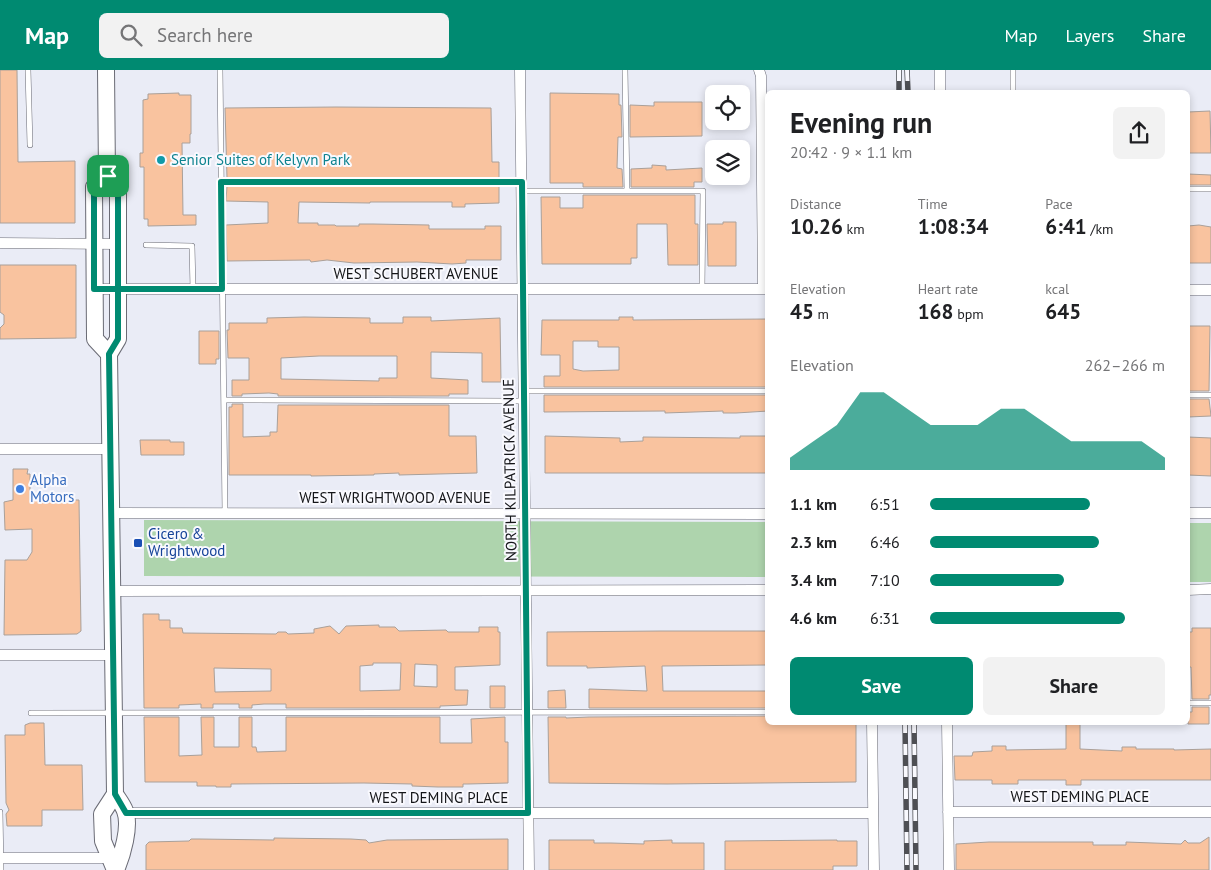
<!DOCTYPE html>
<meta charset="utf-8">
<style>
body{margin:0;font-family:"PT Sans",sans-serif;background:#f2f2f2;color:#202124;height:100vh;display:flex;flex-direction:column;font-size:19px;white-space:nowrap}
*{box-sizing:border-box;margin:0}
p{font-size:16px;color:#757577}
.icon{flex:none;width:28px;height:28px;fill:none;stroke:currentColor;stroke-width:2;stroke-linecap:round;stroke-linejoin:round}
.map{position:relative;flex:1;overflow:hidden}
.drawer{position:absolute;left:765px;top:20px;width:425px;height:635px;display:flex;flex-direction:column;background:#fff;border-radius:8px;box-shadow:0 2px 8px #0003}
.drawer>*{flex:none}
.controls{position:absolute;left:705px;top:15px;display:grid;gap:10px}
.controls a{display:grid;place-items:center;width:45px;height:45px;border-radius:8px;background:#fff;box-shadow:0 2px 8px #0003;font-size:25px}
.pin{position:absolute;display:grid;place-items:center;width:42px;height:42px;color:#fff;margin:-21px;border-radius:10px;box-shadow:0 2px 8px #0006}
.round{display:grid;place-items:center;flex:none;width:52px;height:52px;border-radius:8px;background:#f2f2f2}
.headline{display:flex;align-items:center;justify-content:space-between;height:85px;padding:0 25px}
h1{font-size:28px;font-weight:700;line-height:38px}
.figures{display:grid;grid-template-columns:repeat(3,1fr);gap:8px;height:85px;padding:5px 25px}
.figures div{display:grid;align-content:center}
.figures b{font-size:21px;font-weight:700}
.figures small{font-size:14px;font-weight:400}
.figures p{font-size:14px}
.chart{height:140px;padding:10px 25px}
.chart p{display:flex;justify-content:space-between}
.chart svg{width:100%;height:90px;margin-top:5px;fill:#008a71;opacity:.7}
.primary-button{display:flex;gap:10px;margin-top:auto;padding:10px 25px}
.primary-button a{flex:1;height:58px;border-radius:8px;background:#008a71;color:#fff;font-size:20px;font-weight:700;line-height:58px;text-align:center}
.primary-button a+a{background:#f2f2f2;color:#202124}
ul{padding:0 25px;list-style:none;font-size:16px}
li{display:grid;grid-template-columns:80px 60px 1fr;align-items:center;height:38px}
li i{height:12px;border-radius:6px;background:#008a71}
header{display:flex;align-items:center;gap:30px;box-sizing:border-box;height:70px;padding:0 25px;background:#008a71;color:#fff}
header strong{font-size:24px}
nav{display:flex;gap:28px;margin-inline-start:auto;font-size:18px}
.search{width:350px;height:45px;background:#f2f2f2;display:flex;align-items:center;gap:12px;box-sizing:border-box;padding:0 18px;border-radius:8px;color:#757577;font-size:19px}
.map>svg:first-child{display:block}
</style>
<header>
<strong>Map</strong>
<div class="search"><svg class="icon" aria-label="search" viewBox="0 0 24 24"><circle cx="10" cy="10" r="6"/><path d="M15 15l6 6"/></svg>Search here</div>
<nav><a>Map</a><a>Layers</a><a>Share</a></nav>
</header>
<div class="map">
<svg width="1211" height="800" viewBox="0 0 1211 800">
<rect width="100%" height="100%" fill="#eaecf6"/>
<path fill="#aed4ad" d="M144,450L767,452V507L144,506Z
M1188,453H1211V512H1188Z"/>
<path fill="#f9c39f" stroke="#aaa099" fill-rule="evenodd" d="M0,0H17L18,92L75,91V153H0Z
M179,23V25H191V64H190V73H182L183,145H196V155L148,156V149H144V97H140V83H143V30L148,29V24Z
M550,23L619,24V35H621L622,67H618L617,98L622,99L623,117H583V113H550Z
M654,32H702V66L630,67V35L654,36Z
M336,37L491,38L492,92H499V108H227L225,38Z
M1210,41L1211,83H1188V42Z
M652,95L666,96V100L702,98V112H694V117H631V99L652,98Z
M1188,104L1211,105V115H1188Z
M227,116H499V133L465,134V137H452V132H370V133L299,132L298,153H318V155H335L336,156H359V154H373L429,155V159H485V156H501V190H466V193L452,194L417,192L354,193L327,190L311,192L310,190L227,191L226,155L268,153V132L226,131Z
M583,125H695V154H698V195H668L667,154H637V188H631V194H542L541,127H560V138H583Z
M723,152H736V196H708L707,154H723Z
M1199,155L1211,157V193H1188V156Z
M0,195H76V268L0,269V258L4,254V245L0,242Z
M304,247L370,248V253H403V247H431V251L500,248L501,312H482V283L431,282V308L468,310V324H449V326H278V324L269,323L242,324V326H232V310H249V288H228L227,260H229V253H267V248ZM319,286H397V308H379V311L281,309V288Z
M619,247H633V250L768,249V317H544V306H560V285H541L542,250H619ZM573,271H598V277H619V300L583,301L573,299Z
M1188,256H1210L1209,321H1188Z
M199,261H219V289H216V294H199Z
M544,325H768V341L736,343H723V341L665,343V341L544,342Z
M1188,329H1209L1211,346L1188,347Z
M232,334H243V367L270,366V362H277L278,335H449V366H476L477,403L399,405V403L374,404V405L311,406V405H229V337H232Z
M545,366L620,368V372L643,371V367L740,368V366H768V403H545Z
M1188,367L1211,368V406L1188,405Z
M140,370H170V372H184V385H141Z
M13,399H28L27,404H30V430H79L81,561L77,564L4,565L5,490H27L32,482V459L5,460L4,432L13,430Z
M143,544H159V550H170V558H182L183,563L276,564L278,562H286L288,564L314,563V559L330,556L339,564L346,556L379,555V557H395L399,561L446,560L448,562H479V557H498V562H500V595L455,597V620H468L467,635L440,636V638H286V634H264L252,635V638H239V634H213V638H201V634L179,635V638H144ZM373,593H401L400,620L360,621V596L373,595ZM415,594L437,595V617L414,616ZM214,598L271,599V621L215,622Z
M1192,558H1211V625H1209V629H1192L1191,597H1188V562H1192Z
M660,561H768V595L662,596L663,621H768V638H589V619L647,621L645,596L587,598V596H547V562Z
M490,616H505V638H490Z
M565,620L566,638H548V621Z
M1192,637H1209V654H1188V642H1192Z
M768,646V652H856V712L667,714L549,713L548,647H566V648L589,647Z
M144,647H179V686L202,685L201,647H214V677H239V647H252V677H256L257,682L286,681V647H440V673H472L471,649L505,647V672H508V713L468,714H463V717H438L412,716V714L364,713L231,714V717H216V716H197V712H145Z
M1066,652H1080V679L1122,681V677H1136V679H1174V680L1211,679V710H1081V715H1066V710H1018V714H992V710H955L954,686H972L973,682L992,681V676H1006V680L1066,679Z
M30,653H44L45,695H82L83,740H42V756H7L6,744L9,740L6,733L5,665H25V655Z
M1209,767V800H956V774L989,772H1093V775H1126V772L1181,774L1185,770L1188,773H1200Z
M274,768L351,769L366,770L369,773L387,770L508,769V800H146V775L149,772L189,771L191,769H199L274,770Z
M549,770H594V773H611L644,774V771L672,770V773H704V800H549Z
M837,770V771H857V796H833V800H725V771Z"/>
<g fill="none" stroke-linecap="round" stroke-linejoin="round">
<defs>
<path id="lane" d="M28,0L30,75
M220,0L225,443
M625,0L627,121
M1013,0V22
M221,112H522
M1188,119H1211
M522,121H703L702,219
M146,175L192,176L193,219
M524,321H768
M1188,325H1211
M224,330L523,331
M1188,633H1211
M31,643L768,642
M0,742L1,800"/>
<path id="street" d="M520,0L529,800
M759,0L761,6L763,219
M940,0V22
M0,173L118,174
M94,219H768
M1188,220H1211
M0,379H110
M112,443L768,444
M1188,443H1211
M1188,520L1211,519
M113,521L768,520
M0,585H114
M872,652L874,800
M947,652L949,800
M948,742H1211
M126,743H873
M0,788H115"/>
<path id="primary" d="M106,0L107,106L118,116V269L109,284L115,724C118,729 123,735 125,741C131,756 122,786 116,800
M107,106L94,117L95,269L109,284
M115,800L103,771L102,744L115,724"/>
</defs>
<use href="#lane" stroke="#6a6b75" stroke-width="6"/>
<use href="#street" stroke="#6a6b75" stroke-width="11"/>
<use href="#primary" stroke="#6a6b75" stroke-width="18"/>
<use href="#lane" stroke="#fff" stroke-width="5"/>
<use href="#street" stroke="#fff" stroke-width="10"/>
<use href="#primary" stroke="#fff" stroke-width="16"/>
<defs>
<path id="rail" d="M899,0V22
M907,0L908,22
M905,652L907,800
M914,652L916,800"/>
</defs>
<use href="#rail" stroke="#4e4f54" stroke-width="5.5"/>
<use href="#rail" stroke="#f9f9fe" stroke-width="4" stroke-dasharray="11" stroke-linecap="butt"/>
</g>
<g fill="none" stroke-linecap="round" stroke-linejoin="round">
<defs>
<path id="route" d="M108,106L118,116V269L109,284L115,724L126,743H528L522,112H221L222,219C179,219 137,219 94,219V117L108,106"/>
</defs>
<use href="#route" stroke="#fff" stroke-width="10"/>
<use href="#route" stroke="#008a71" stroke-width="6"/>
</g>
<circle fill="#0f9aa8" stroke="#f9f9fe" stroke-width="2" cx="161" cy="90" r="5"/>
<circle fill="#3f7fe0" stroke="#f9f9fe" stroke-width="2" cx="20" cy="419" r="5"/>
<rect fill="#1a4fb4" stroke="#f9f9fe" stroke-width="2" x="133" y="468" width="10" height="10" rx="2.5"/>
<g text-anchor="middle" stroke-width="4" stroke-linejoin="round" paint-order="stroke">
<g font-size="15" fill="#0d838f" stroke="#f9f9fe" text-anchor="start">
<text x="171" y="95">Senior Suites of Kelyvn Park</text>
</g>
<g font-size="15" fill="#141518" stroke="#f9f9fe">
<text x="416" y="209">WEST SCHUBERT AVENUE</text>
<text transform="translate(510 400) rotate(-91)" y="5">NORTH KILPATRICK AVENUE</text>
<text x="395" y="433">WEST WRIGHTWOOD AVENUE</text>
<text x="1080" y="732">WEST DEMING PLACE</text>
<text x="439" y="733">WEST DEMING PLACE</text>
</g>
<g font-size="15" fill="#366cbe" stroke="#f9f9fe" text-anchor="start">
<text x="30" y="415">Alpha<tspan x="30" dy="17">Motors</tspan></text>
</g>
<g font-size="15" fill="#164399" stroke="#f9f9fe" text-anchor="start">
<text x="148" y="469">Cicero &amp;<tspan x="148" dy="17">Wrightwood</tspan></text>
</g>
</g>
</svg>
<div class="controls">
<a><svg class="icon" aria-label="locate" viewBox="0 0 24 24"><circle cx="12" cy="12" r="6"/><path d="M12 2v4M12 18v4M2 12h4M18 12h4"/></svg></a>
<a><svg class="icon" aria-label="layers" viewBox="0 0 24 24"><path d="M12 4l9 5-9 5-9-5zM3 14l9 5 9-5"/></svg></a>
</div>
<div class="pin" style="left:108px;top:106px;background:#1e9e55"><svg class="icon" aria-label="arrive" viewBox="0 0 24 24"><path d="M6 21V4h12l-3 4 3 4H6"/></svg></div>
<section class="drawer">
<div class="headline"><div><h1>Evening run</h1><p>20:42 · 9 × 1.1 km</p></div><a class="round"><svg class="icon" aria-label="share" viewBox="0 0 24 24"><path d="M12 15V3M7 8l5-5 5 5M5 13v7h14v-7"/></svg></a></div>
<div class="figures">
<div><p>Distance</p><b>10.26<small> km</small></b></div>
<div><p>Time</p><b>1:08:34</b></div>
<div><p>Pace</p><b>6:41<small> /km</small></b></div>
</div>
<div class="figures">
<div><p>Elevation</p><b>45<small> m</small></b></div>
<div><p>Heart rate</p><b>168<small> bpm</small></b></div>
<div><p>kcal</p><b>645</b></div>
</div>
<div class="chart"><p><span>Elevation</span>262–266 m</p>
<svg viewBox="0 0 160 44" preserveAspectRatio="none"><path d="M0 44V38L10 30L20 22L30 6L40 6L50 14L60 22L70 22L80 22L90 14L100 14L110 22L120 30L130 30L140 30L150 30L160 38V44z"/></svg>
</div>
<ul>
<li><b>1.1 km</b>6:51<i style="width:68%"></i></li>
<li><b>2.3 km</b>6:46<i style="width:72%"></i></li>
<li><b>3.4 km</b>7:10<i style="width:57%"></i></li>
<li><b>4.6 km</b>6:31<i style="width:83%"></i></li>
</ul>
<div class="primary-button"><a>Save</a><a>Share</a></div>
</section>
</div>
